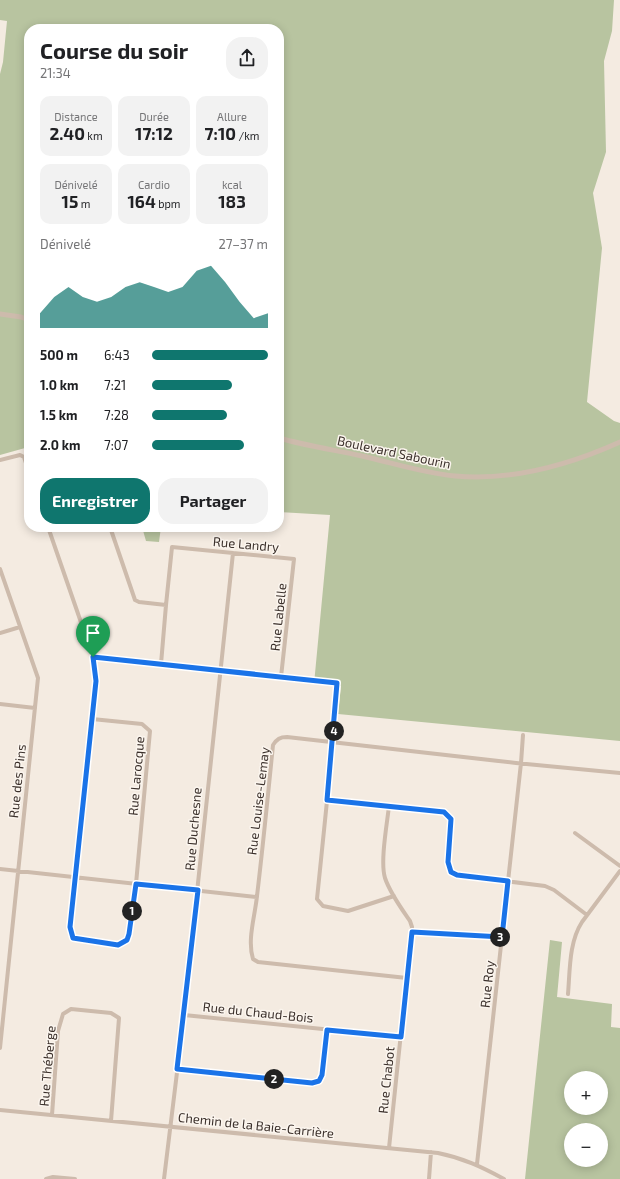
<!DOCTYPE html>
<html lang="fr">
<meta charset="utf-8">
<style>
body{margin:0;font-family:"Exo 2",sans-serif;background:#f2f2f2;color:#202124;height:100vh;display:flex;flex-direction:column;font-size:15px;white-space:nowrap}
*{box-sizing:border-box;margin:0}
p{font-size:13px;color:#757577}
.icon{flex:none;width:22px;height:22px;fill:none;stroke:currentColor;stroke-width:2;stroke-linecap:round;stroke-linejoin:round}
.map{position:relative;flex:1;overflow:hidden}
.details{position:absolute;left:24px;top:24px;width:260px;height:508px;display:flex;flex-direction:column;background:#fff;border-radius:16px;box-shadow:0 2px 10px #0003}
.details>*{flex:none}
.fabs{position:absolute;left:564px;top:1071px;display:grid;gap:8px}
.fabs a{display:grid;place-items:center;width:44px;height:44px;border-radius:50%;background:#fff;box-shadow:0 2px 10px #0003;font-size:20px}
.pin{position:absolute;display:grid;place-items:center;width:34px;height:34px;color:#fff;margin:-41px -17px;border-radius:50% 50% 50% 0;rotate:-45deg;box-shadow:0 0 4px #0007}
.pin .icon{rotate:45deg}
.km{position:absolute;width:20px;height:20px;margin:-10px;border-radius:50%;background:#222;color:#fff;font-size:11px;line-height:20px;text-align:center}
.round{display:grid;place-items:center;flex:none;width:42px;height:42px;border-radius:16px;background:#f2f2f2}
.summary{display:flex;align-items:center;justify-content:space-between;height:68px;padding:0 16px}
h1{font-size:22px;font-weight:700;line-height:30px}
.figures{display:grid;grid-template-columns:repeat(3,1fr);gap:6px;height:68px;padding:4px 16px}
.figures div{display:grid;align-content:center;border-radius:10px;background:#f2f2f2;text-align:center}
.figures b{font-size:17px;font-weight:700}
.figures small{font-size:11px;font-weight:400}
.figures p{font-size:11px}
.chart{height:112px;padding:8px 16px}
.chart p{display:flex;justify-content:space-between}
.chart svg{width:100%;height:72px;margin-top:4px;fill:#0f766e;opacity:.7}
.cta{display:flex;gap:8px;margin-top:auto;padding:8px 16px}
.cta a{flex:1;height:46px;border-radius:16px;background:#0f766e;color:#fff;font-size:16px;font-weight:700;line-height:46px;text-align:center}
.cta a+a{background:#f2f2f2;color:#202124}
ul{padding:0 16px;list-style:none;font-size:13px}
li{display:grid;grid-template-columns:64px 48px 1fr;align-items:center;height:30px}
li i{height:10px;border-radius:5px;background:#0f766e}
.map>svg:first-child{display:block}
</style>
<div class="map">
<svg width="620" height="1179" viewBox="0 0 620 1179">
<rect width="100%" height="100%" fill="#f4ebe1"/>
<path fill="#b8c4a0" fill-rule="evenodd" d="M0,0H614L612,31L604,61L606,152L593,193L602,248L587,402L614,421L620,423V741L338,714L341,686L314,684L330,515L279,512V29H29V459L25,448L0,455V74L3,62L7,21L0,20Z
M142,527H161L159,542L146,541Z
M550,940L562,942L557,997L612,1004L611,1027L620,1028V1179H525ZM571,1078H601V1108H571ZM571,1130H601V1160H571Z"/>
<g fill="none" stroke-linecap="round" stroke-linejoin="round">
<path stroke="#cdbbac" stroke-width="4" d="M0,460L20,455L24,457L29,472
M48,527L93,657L96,681L70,927L73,938L118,945L127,940L129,934L136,884L150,731L142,724L92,719
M110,527L135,600L139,602L166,605
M0,569L38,678L0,1048
M0,633L20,627
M93,657L337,683L333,742L317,899L323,906L348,911L394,896
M161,664L166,605L172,547L294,559L281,677
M0,704L35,708
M327,800L444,813L451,819L448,862L451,872L457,875L545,886L554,890L587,915
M575,833L620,866
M0,869L257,897
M412,932L502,937
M407,978L258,962L253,959C247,940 255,916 257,896C263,846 268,795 273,745C277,739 280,737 287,737L516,763L620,773
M568,994C570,970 569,942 582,922L620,871
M184,1015L401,1037
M177,1069L312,1083L319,1081L322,1075L327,1030
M0,1110L438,1153C463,1158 482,1167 504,1179
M52,1115L58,1031L63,1014L71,1009L111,1013L119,1018L111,1121
M389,1148L412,927L410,921C401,908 390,893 385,878C380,862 387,824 389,806
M477,1164L521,763L523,735
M46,1179L53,1177L75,1179
M164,1179L184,1015L233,553
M429,1179L431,1152"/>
<path stroke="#cdbbac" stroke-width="5" d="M0,314L21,317L29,320
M279,438C307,446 335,450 362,456C393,463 423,473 455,476C511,481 569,465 620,442"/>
</g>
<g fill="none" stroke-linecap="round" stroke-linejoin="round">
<defs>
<path id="route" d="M93,657L337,683L327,800L444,812L451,819L448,862L451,872L457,875L508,881L502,937L412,932L401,1037L327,1030L322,1075L319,1081L312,1083L177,1069L198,890L136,884L129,934L127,940L118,945L73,938L70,927L96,681Z"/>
</defs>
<use href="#route" stroke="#fff" stroke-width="8"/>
<use href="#route" stroke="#1a73e8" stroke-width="5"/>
</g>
<g text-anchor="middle" stroke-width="3" stroke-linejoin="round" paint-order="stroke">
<g font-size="13" fill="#3b302b" stroke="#fbf5ee">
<text transform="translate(394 452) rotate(12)" y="5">Boulevard Sabourin</text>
<text transform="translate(246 544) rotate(5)" y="5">Rue Landry</text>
<text transform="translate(278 617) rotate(-84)" y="5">Rue Labelle</text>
<text transform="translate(136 776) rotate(-85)" y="5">Rue Larocque</text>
<text transform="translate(17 781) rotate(-84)" y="5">Rue des Pins</text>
<text transform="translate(258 801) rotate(-83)" y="5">Rue Louise-Lemay</text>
<text transform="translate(193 829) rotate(-85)" y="5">Rue Duchesne</text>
<text transform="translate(487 984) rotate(-84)" y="5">Rue Roy</text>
<text transform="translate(258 1012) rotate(6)" y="5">Rue du Chaud-Bois</text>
<text transform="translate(47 1066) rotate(-85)" y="5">Rue Théberge</text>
<text transform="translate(386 1080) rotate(-84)" y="5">Rue Chabot</text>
<text transform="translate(256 1125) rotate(6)" y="5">Chemin de la Baie-Carrière</text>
</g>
</g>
</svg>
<div class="fabs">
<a>+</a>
<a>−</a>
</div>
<div class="pin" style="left:93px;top:657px;background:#1e9e55"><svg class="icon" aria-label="arrive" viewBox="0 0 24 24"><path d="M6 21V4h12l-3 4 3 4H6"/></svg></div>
<b class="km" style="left:132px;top:911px">1</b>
<b class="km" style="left:274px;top:1079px">2</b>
<b class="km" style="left:500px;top:937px">3</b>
<b class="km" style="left:334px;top:731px">4</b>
<section class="details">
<div class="summary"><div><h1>Course du soir</h1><p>21:34</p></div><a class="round"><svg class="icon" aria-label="share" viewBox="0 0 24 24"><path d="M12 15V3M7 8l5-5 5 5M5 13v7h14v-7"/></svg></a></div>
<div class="figures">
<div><p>Distance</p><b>2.40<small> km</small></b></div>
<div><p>Durée</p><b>17:12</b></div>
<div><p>Allure</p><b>7:10<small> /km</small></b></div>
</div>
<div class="figures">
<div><p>Dénivelé</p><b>15<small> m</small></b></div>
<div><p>Cardio</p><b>164<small> bpm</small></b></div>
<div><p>kcal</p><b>183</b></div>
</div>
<div class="chart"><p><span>Dénivelé</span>27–37 m</p>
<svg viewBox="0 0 160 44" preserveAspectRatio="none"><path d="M0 44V35L10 25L20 19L30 25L40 28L50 25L60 19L70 16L80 19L90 22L100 19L110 9L120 6L130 16L140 28L150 38L160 35V44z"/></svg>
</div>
<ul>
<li><b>500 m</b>6:43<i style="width:100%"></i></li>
<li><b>1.0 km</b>7:21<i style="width:69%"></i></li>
<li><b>1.5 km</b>7:28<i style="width:65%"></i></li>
<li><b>2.0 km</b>7:07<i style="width:79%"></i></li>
</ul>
<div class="cta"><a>Enregistrer</a><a>Partager</a></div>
</section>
</div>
